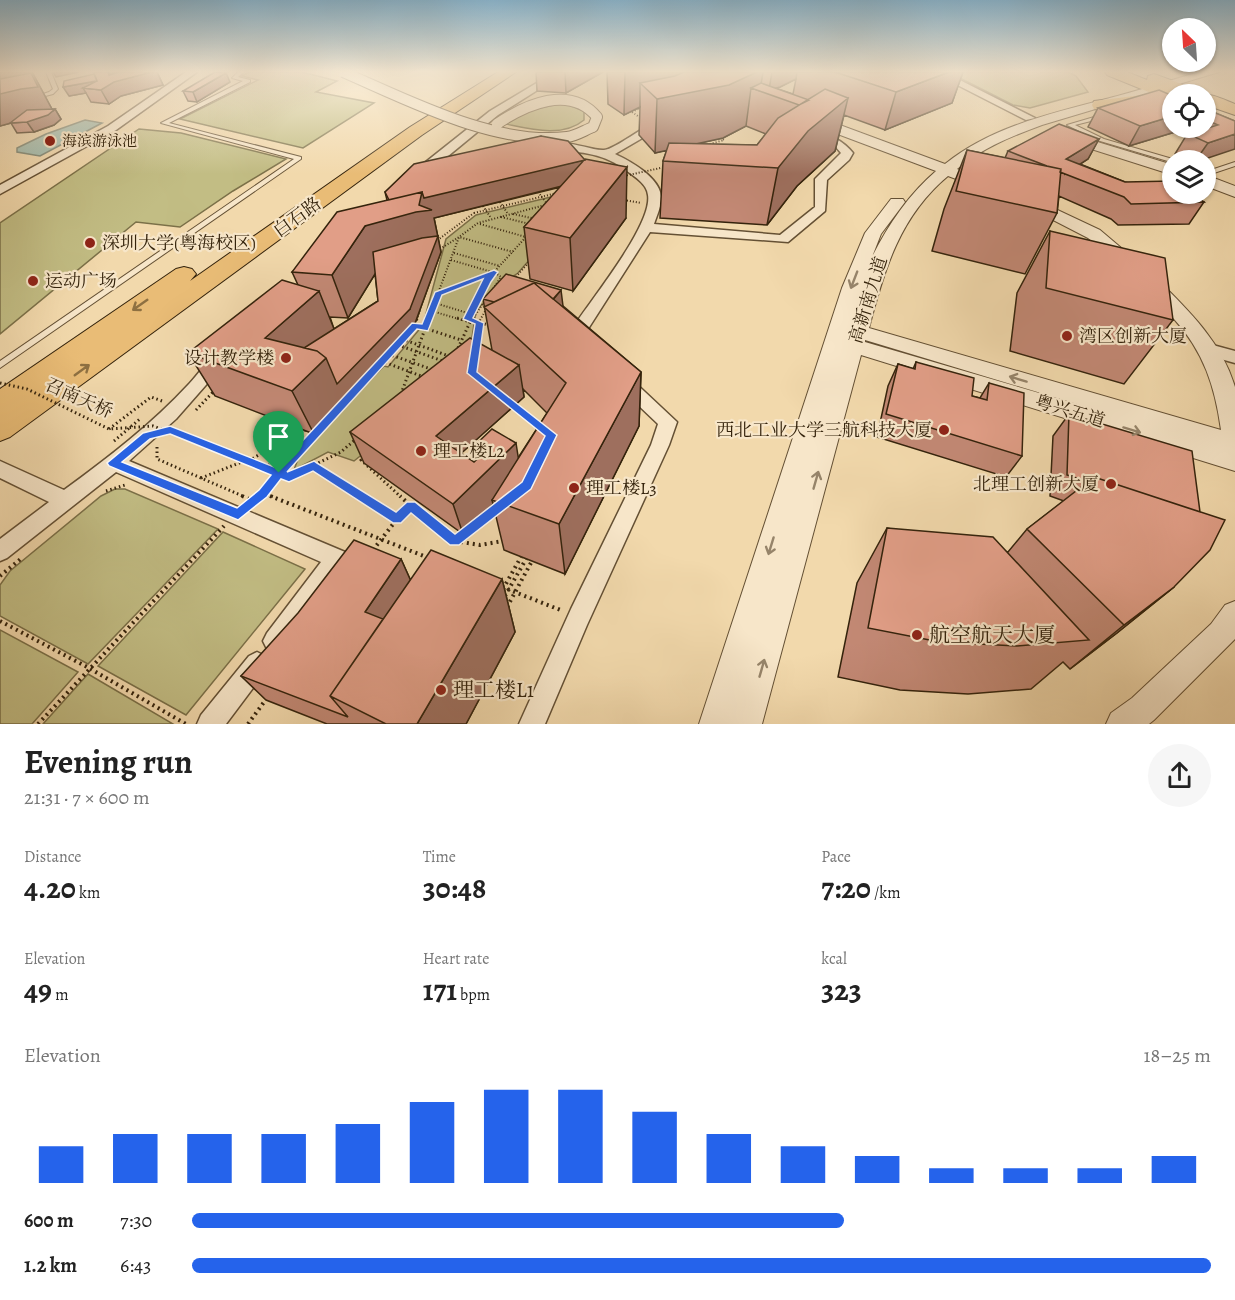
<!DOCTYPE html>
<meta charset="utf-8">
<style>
body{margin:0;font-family:Alegreya,"Noto Serif SC",serif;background:#f6f6f6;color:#222;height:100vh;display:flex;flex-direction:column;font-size:22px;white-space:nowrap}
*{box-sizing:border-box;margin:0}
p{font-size:20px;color:#767676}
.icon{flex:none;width:33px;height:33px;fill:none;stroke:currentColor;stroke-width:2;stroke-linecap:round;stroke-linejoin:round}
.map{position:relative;height:724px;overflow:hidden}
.side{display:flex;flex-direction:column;background:#fff;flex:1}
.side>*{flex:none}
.needle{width:39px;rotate:335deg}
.fabs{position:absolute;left:1162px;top:18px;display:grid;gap:12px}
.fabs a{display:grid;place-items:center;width:54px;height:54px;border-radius:50%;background:#fff;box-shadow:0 2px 4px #0004;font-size:30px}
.pin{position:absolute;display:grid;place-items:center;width:51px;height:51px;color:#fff;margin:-62px -26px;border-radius:50% 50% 50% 0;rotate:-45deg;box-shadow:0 0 6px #0007}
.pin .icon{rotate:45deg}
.round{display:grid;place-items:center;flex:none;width:63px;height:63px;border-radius:32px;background:#f6f6f6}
.headline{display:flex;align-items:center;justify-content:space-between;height:102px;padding:0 24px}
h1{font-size:33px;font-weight:700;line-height:45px}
.stats{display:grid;grid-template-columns:repeat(3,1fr);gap:9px;height:102px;padding:6px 24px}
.stats div{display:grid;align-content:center}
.stats b{font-size:30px;font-weight:700}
.stats small{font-size:16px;font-weight:400}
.stats p{font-size:16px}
.chart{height:168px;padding:12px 24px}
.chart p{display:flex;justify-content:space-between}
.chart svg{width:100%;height:108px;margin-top:6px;stroke:#2563eb;stroke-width:6}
ul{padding:0 24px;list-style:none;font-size:20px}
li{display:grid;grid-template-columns:96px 72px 1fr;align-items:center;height:45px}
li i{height:15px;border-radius:8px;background:#2563eb}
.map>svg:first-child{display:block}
</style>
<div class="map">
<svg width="1235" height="724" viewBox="0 0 1235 724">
<rect width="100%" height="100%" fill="#f2d9ac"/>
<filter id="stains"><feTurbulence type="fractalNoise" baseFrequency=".00333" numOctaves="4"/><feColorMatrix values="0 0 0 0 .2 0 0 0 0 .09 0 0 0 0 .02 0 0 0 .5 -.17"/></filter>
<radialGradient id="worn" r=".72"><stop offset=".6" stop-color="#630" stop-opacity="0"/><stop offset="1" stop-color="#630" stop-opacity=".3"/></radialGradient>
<path fill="#c2bd84" stroke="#7b7048" stroke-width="1.5" d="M249,72H302L337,81L316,92L374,103L303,148L180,119L258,80L242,76Z
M948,72H1068L1076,76L1088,92L1030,108L1013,105Z
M563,103L584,111V120C563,138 530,129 506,124L522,112Z
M139,129L181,133L286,159L233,191L180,227L136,222L0,334V223Z
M576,191L578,204L518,273L500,285L476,311L467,370L354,461L328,452L294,470L300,453L384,366L388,367L423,325L446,239L476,215Z
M115,489H125L218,529L88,664L0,616V585L10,571L101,496Z
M223,532L305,569L186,715L98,666Z
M0,630L78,672L32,724H0Z
M88,674L173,724H43Z"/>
<path fill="#9bbaad" stroke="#727e6d" stroke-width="1.5" d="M85,120L102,123L40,156L17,152V148L46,134Z"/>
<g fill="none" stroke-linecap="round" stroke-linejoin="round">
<defs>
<path id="service" d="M46,72H51L58,89L53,94L34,99V97L49,92L53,89Z
M238,72H244L238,77L250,80V82L169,123L301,157V159L0,368V361L294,159L161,123L243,81L232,78Z
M1101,115L1104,117L1103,118L1075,125L1104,139L1176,160H1173V163L1171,162L1100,141L1067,125Z
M1235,162V166L1211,174L1206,172V168L1211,170Z"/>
<path id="minor" d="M186,72H197L116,130L0,194V185L108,126Z
M555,72H566L498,115L425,175H417V169L490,111Z
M932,72H944L1035,118L1026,120Z
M659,121L664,124L663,126L615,154C630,161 659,177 661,196C662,205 657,215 654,224L780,235L815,207V179L841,153L835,146L814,138V134C829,132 844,142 853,153L849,160L827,180L825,211L788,242L650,232L588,329L590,343L588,347H576L572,329C589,302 653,225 648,195C647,184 635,177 627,171C605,154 582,151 554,151L548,148C563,136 589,151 604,150C616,149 644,125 659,121Z
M1209,344L1235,351V363L1203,354L1201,350L1203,346Z
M219,355L225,357L227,361L176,419L129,461L345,552L348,559L345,566L283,649L275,653L267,649L263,641L267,633L321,562L116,472L7,558L0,561V539L49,502L0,478V461L64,490C108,458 152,424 189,384C198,375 207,359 219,355Z
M623,375L629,377L677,422L669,445L587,625L545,724H519L571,609L651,445L658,424L617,385L615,381L617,377Z
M257,652L265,656L269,664L265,672L226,724H197L201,715L249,656Z"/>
<path id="tertiary" d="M1199,72H1219L1042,125C1012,136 982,148 957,169L988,181L991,184L983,189L948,176C900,216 884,270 869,328L1221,430C1215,387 1204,352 1174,319C1164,308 1151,298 1143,285L1145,281H1159C1190,312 1222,343 1235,387V471L861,355L762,724H699L842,288L865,233L891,199H903L905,202L881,234L872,257C888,225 909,194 936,171L811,124L809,121L811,118H821L945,164C991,127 1049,114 1106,99C1137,91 1168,81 1199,72ZM865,340L1087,407L865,342Z
M1068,133L1173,165V175L1063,140L1061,137L1063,134Z
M1206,175L1235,186V197L1206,186Z
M1032,198L1100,230L1139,263L1136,267H1124L1088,238L1026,206L1024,203L1026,200Z
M1235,601V639L1154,720L1149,724H1106L1111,713L1132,698L1211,624L1225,605Z"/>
<path id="primary" d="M498,72H516L422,135L10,437L0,441V389L176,269L184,267L192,269L196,274L190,281L410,127Z
M1105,72H1127L1147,80L1148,76L1154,74L1201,91L1203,94H1173L1171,100H1173V110L1142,105L1100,110L1094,109L1092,105L1094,101L1142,95L1166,99L1107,75Z
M1204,94C1215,95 1225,100 1235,104V115L1206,105Z"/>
</defs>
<use href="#service" stroke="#645034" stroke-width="2"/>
<use href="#minor" stroke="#645034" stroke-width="3"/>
<use href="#tertiary" stroke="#645034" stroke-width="2"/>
<use href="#primary" stroke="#34230c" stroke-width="2"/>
<path stroke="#34230c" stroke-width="2" stroke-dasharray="1 2" stroke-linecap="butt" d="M632,112L642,107
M707,145L724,140L721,138
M538,192L548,205
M624,200L641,203
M500,202L508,214
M483,206L491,218
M513,214L536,219
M501,217L530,224
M480,224L526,237
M435,242L474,213
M440,249L459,237L513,252
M454,253L500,266
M451,260L492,272
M487,281L492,274
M493,289L501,277L494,272L526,237
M438,294L494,272
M435,303L474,315
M432,311L462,320
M417,320L420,310
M428,320L459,237L478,223L545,205
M472,320L486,299"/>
<path stroke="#34230c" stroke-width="3" stroke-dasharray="1.5 3" stroke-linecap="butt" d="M457,318L470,322
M480,323L489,325
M415,325L461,340
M402,339L449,356
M398,345L443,361
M394,348L415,325L417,318
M458,348L472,318
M388,354L431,369
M381,361L424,377
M401,394L429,318
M512,404L542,428
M196,410L214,391
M109,429L151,397L162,401
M173,431L289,477L341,452L357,438
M114,441L141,418
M157,447V459L245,497
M249,461L271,447L287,446
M314,466L363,497
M201,478L247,460
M106,491L125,485
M263,493L274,497
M257,497L324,423"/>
<path stroke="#34230c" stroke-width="4" stroke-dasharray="2 4" stroke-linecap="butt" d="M242,496L254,501
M270,496L429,558
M361,496L397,519
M254,501L259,496
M411,506L455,541L497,508
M455,541L480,545L503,541
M0,576L23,557
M502,587L563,611
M0,621L89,668L186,724
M38,724L224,526
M248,724L267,698"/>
<use href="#service" fill="#f7e6c9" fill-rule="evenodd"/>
<use href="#minor" fill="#f7e6c9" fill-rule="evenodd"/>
<use href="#tertiary" fill="#f7e6c9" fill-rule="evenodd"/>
<use href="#primary" fill="#e9bc76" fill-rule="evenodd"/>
<defs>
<path id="minor-bridge" d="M343,72C408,100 495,146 567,137C576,136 585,130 593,127L597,117C570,84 525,105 497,124"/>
</defs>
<use href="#minor-bridge" stroke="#645034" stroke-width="12" stroke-linecap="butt"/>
<path stroke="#34230c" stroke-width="2" stroke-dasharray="1 2" stroke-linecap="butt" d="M632,112L642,119
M624,176L665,167
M474,213L557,193
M514,279L529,262
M470,320L468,319L487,281
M480,320L487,308"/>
<path stroke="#34230c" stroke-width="3" stroke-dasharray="1.5 3" stroke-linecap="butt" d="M468,318L480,323
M476,344L480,318
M0,383L27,389L109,429L153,426L265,469L305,430
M365,457L361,460L401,497"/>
<path stroke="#34230c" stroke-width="4" stroke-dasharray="2 4" stroke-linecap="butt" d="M373,550L397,519L411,506L400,496
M503,589L521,557
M505,596L526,559
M507,607L532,561"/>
<use href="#minor-bridge" stroke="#f7e6c9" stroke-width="10"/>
</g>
<path fill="#c28874" stroke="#34230c" stroke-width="1.5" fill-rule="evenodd" d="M0,72H32L52,109H55L61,119L54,125L34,132L17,133L11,123L0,126Z
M109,72H157L163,85L121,96L109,104L91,102L86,93L69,96L110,74Z
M536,72H603L566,93L537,91Z
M607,72H680V74L684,72H963L952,103L885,130L844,115L835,151L797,186L767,225L660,218L663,161L667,150L655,153L639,135L640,107L624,115L608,104ZM796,79L793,94L775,88L780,87ZM746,126L766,134L757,145L695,144L723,138Z
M230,82L197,102L188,101L183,91Z
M1098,108L1173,128H1206V109L1235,121L1202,160H1189L1175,154L1186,136L1175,132L1129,146L1088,127Z
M541,136L626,218L573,291L530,279L524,227L561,187L434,218L441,252L414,326L314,434L215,396L188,353L298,285L292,272L387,200L385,192ZM375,274L378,301L334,329L330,317L348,318Z
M1099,139L1088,159L1080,164L1125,182L1204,202L1189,224L1118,225L1111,219L1059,196L1057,213L1025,274L932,251L944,209L967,150L1005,158L1008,151Z
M1050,231L1173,320L1124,384L1010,351L1017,293Z
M483,299L563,306L641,372L639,426L565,574L504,550L493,504L463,534L364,463L350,432L492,350ZM523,389L547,413L518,458L472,448L476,461L474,462L461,453L524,397Z
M916,362L972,396L980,398L989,383L1022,456L1006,477L877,437L888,386L898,364L913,369Z
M1069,414L1174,587L1117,633L1070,669L1063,662L1031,689L968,694L900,690L838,677L857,583L887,528L1008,552L1027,529L1064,501L1050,496L1053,436Z
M401,559L410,579H502L515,632L466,724H327L266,700L241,676Z"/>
<path fill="#9e6f5e" stroke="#34230c" stroke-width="1.5" d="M0,72H32L53,111L55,109L61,119L54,125L34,132L27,122L10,123H11L0,126Z
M53,72H79L56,77Z
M109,72H157L163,85L121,96L109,104L101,90L83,88L86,93L69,96L63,87L97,81H114Z
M565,72H603L566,93Z
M625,72H680L679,88L640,83V107L624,115Z
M757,72H763L760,91L751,88L746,126L723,138L655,153L657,99Z
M772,72H797L796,79L780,87L769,90Z
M949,72H963L952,103L885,130L896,92Z
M226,73L230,82L197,102L193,92Z
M848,98L835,151L797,186L767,225L778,168L811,110Z
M1173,116V128H1178L1175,132L1129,146L1140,126Z
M1235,134V149L1202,160H1196L1208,143Z
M1099,139L1088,159L1065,174L1066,159Z
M585,160L586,180L434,218L441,252L414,326L314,434L292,391L326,358L410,309L378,269L348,318L332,275L365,226L422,192Z
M627,167L626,218L573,291L570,238Z
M561,290L563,306L541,334L539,317Z
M319,291L336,334L299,370L265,338Z
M519,365L524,397L445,468L436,436Z
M641,372L639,426L565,574L559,524Z
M516,443L521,475L492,500L493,504L463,534L453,504Z
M401,559L414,588L381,639L365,612Z
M502,579L515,632L466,724H417Z
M1174,587L1117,633L1070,669L1124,625Z"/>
<path fill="#e19e87" stroke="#34230c" stroke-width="1.5" d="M96,72H108L109,75L119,72H152L114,82L101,90L83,88L97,81L94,73Z
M215,72L226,73L193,92L183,91Z
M684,72H757L729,85L657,99L640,83L675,76Z
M835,72H949L896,92Z
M31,73L38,87L21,89L0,94V79Z
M94,74L97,81H96L63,87L64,81Z
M761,83L809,100L799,105L751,88Z
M825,89L848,98L808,131L778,168L663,161L669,143L757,145L778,118Z
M1159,90L1173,96V116L1140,126L1098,108Z
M55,109L48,115L27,122L10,123L27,110Z
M1206,109L1235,121V134L1208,143L1188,134L1218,125L1206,120Z
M1059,124L1099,139L1066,159L1125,182L1173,181V194H1193L1204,202L1131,204L1124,197L1060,172L1061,169L1047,166L1008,151Z
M541,136L568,141L585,160L424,198L422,192L389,200L385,192L414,164Z
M967,150L1061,169L1057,213L956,191Z
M585,159L627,167L570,238L524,227Z
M422,192L419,205L432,210L416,212L365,226L332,275L292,272L337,212Z
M1050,231L1165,258L1173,320L1046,288Z
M438,236L410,309L337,384L326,358L317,351L304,348L378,301L373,252L422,238Z
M506,274L561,290L553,299L534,283L494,302L483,299Z
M282,280L319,291L265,338L317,351L326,358L292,391L188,353Z
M534,283L641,372L559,524L492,500L566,383L484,307Z
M470,338L519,365L436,436L474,462L483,454L472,448L492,429L516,443L453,504L350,432Z
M916,362L974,378L972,396L987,400L989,383L1024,393L1022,456L886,414L898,364L915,369Z
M1069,414L1192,451L1200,512L1094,477L1089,482L1067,475Z
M1094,477L1225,520L1210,550L1174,587L1124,625L1027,529Z
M887,528L993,537L1089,640L1017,646L940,642L868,628Z
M354,540L401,559L365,612L383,619L330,696L348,717L241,676L298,613Z
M431,550L502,579L417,724H386L330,696Z"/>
<defs><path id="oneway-shaft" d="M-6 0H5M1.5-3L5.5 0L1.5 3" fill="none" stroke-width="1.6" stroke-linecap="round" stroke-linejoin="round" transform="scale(1.5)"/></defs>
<g stroke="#96846a">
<use href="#oneway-shaft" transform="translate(854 280) rotate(111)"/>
<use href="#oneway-shaft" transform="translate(1018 379) rotate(-163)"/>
<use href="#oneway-shaft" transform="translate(1132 430) rotate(17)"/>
<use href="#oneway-shaft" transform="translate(816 480) rotate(-74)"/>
<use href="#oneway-shaft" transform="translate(771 546) rotate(107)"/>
<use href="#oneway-shaft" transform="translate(762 668) rotate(-74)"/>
</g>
<g stroke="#8e7041">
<use href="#oneway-shaft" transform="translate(140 305) rotate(145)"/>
<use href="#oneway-shaft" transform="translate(82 370) rotate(-36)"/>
</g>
<linearGradient id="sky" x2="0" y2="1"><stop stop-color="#89b6d0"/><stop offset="0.41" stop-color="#f9eeda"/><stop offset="1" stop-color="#f9eeda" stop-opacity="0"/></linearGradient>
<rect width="1235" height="174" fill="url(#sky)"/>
<path fill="#2563eb" stroke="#fff" stroke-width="1.5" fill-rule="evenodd" d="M494,270L498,272L491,282L473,318L484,323L477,372L557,435L531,489L459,545H450L411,513L401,523H393L313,471L289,482L281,479L267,497L238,520L109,466L107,463L143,433L170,426L277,468L412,323L422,324L435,292ZM483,279L463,319L475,324L467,373L545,436L522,482L455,534L415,502H407L396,512L317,463L314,461L287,472L417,329L428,331L442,295ZM170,434L271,475L259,490L237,508L122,462L150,439Z"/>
<g fill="#8f2418" stroke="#f7e6c9" stroke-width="2">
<circle cx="50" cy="141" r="6"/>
<circle cx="90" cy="243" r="6"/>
<circle cx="33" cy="281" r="6"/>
<circle cx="1067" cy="336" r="6"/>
<circle cx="286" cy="358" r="6"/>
<circle cx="944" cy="430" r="6"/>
<circle cx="421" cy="451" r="6"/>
<circle cx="1111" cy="484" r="6"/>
<circle cx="574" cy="488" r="6"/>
<circle cx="917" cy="635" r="6"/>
<circle cx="441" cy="690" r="6"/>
</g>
<g text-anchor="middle" stroke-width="4.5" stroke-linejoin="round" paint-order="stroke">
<g font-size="15" fill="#34230c" stroke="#f7e6c9" text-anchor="start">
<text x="62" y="146">海滨游泳池</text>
</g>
<g font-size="18" fill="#34230c" stroke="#f7e6c9">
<text transform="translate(297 217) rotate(-36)" y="6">白石路</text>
<text transform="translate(868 300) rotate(-73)" y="6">高新南九道</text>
<text transform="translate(79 398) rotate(24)" y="6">召南天桥</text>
<text transform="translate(1070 411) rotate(17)" y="6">粤兴五道</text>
</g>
<g font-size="18" fill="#34230c" stroke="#f7e6c9" text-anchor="start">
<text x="102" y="249">深圳大学(粤海校区)</text>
<text x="45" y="287">运动广场</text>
<text x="1079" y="342">湾区创新大厦</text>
<text x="274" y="364" text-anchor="end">设计教学楼</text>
<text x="932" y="436" text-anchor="end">西北工业大学三航科技大厦</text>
<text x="433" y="457">理工楼L2</text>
<text x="1099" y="490" text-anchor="end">北理工创新大厦</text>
<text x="586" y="494">理工楼L3</text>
</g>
<g font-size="21" fill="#34230c" stroke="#f7e6c9" text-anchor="start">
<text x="929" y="642">航空航天大厦</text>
<text x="453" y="697">理工楼L1</text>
</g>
</g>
<rect width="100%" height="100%" filter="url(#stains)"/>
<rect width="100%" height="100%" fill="url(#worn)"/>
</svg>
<div class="fabs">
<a><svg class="needle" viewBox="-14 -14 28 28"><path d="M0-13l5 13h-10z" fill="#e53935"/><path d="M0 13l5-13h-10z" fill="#767676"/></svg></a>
<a><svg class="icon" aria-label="locate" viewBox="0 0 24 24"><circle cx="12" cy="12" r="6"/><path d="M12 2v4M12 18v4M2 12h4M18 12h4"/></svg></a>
<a><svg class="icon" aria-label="layers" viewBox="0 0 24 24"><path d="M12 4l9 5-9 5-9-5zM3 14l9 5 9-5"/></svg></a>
</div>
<div class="pin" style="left:279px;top:473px;background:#1e9e55"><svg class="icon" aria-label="arrive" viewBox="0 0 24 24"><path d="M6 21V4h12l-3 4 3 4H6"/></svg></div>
</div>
<section class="side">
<div class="headline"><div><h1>Evening run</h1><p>21:31 · 7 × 600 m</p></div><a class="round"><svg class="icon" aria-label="share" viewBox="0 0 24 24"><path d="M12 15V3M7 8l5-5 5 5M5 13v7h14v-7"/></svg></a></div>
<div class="stats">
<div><p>Distance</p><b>4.20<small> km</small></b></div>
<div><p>Time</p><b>30:48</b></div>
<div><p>Pace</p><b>7:20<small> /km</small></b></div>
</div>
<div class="stats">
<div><p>Elevation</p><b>49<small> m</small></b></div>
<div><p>Heart rate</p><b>171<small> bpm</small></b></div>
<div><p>kcal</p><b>323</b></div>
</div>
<div class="chart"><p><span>Elevation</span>18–25 m</p>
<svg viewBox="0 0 160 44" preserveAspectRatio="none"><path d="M5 44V29M15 44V24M25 44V24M35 44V24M45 44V20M55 44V11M65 44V6M75 44V6M85 44V15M95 44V24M105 44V29M115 44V33M125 44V38M135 44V38M145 44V38M155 44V33"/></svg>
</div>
<ul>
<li><b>600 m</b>7:30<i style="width:64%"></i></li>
<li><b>1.2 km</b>6:43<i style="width:100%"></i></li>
</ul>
</section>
